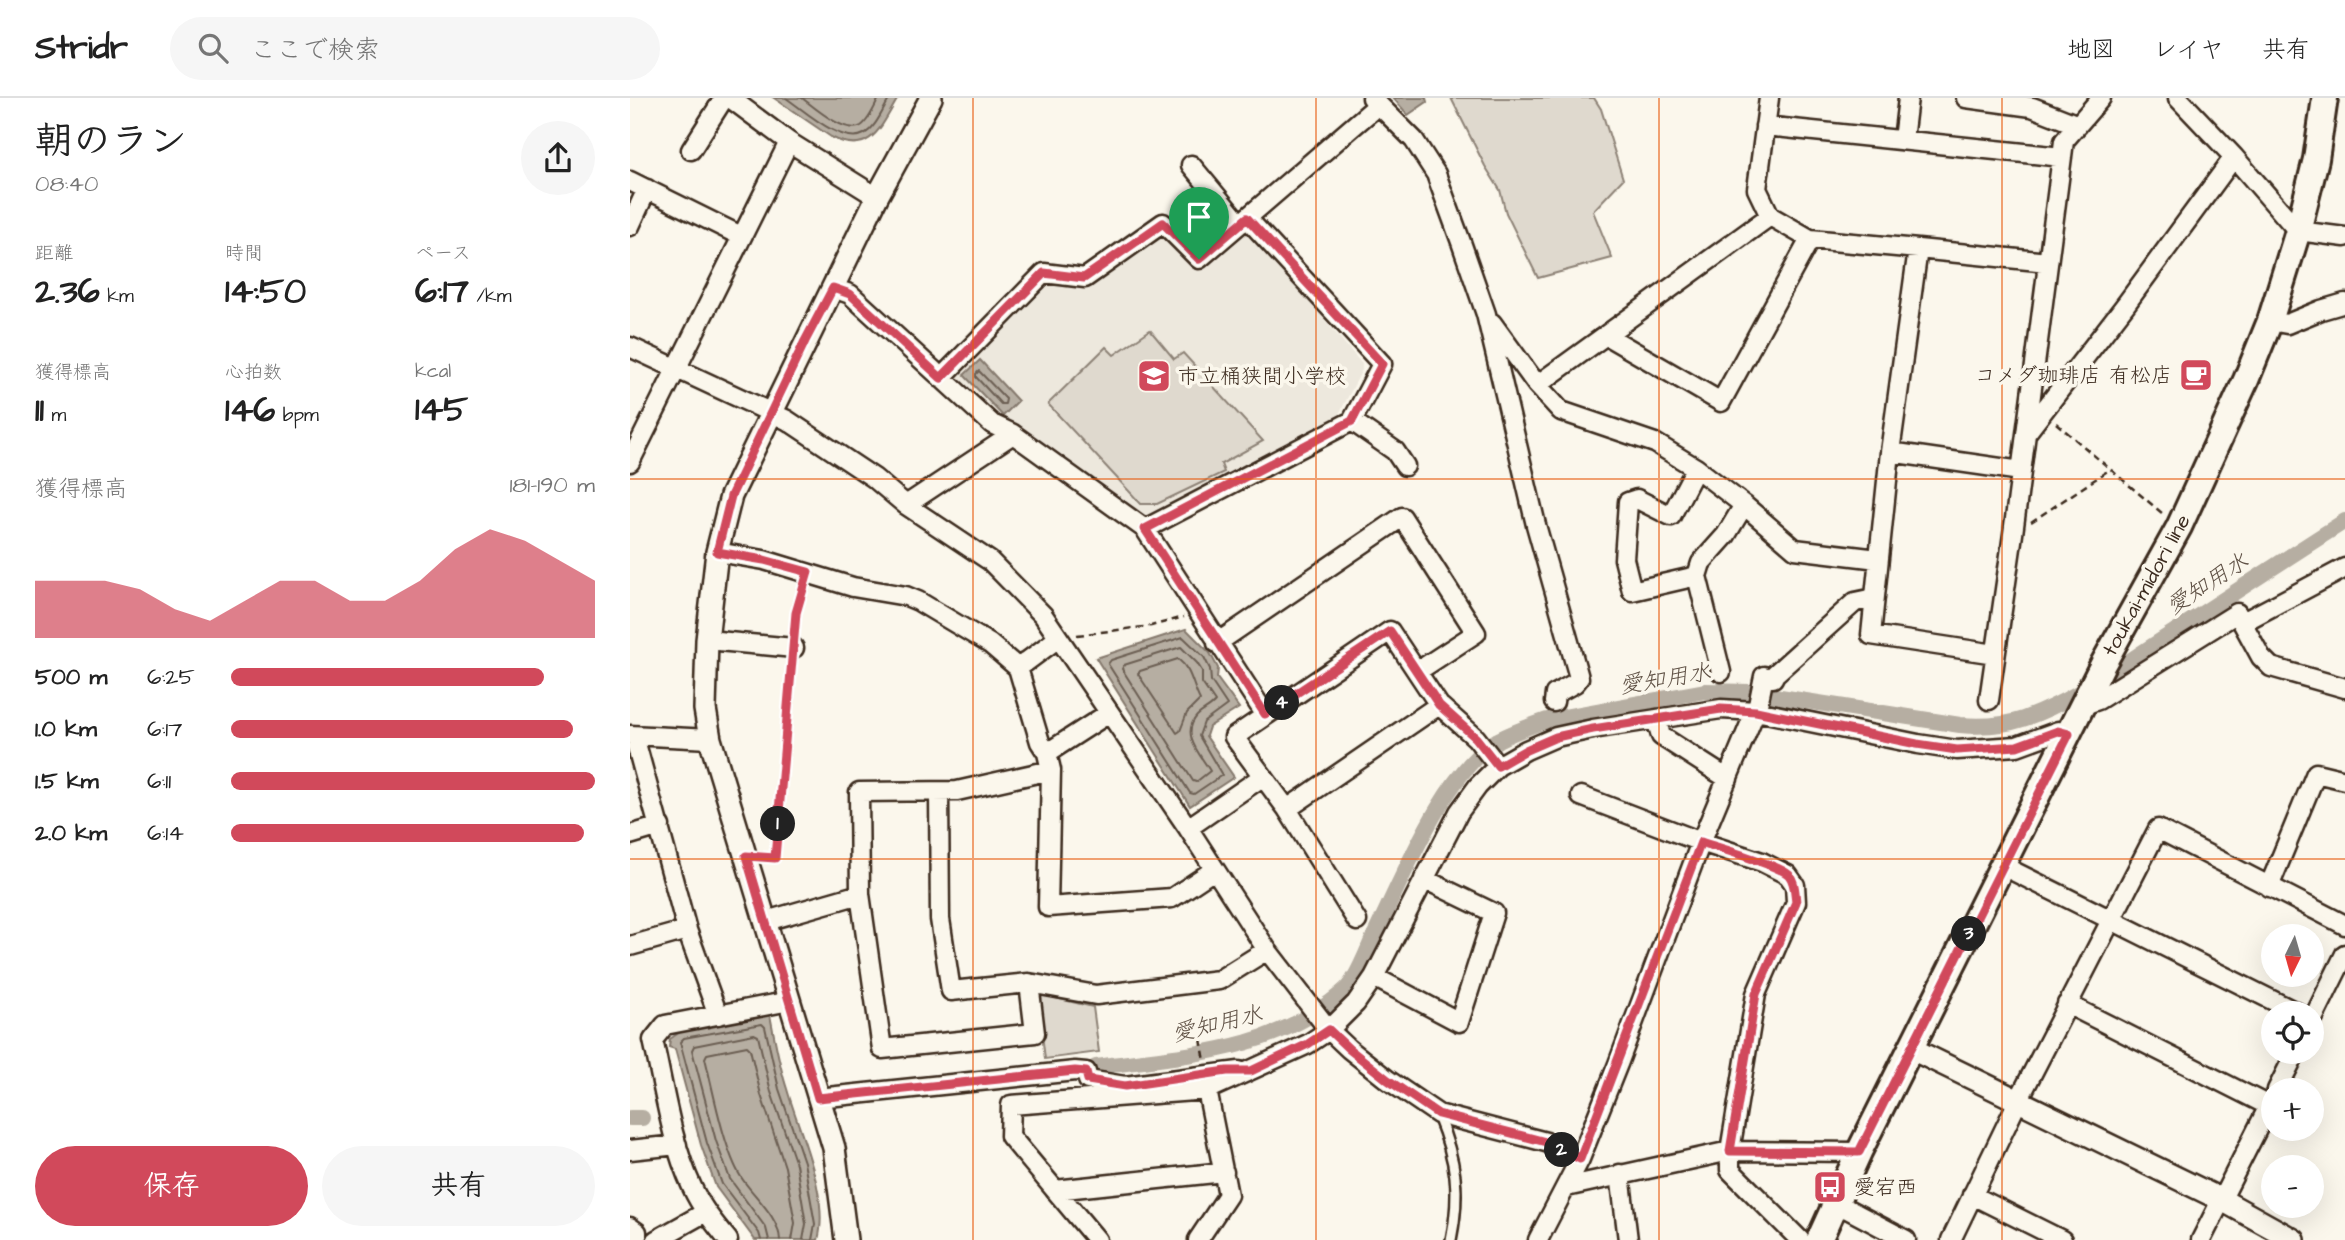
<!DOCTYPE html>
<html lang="ja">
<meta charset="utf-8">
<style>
body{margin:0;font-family:"Architects Daughter","Klee One",sans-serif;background:#f6f6f6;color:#222;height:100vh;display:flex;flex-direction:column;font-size:26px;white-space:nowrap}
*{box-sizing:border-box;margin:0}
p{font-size:23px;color:#767676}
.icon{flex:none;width:38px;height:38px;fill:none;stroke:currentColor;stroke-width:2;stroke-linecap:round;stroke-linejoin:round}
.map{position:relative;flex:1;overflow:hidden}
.side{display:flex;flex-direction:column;background:#fff;width:630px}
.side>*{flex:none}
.needle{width:46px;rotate:185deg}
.controls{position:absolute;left:1631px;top:826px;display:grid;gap:14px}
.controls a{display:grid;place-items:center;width:63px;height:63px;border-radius:50%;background:#fff;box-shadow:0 7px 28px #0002;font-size:35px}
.pin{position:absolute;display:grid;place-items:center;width:60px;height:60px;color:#fff;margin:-72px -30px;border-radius:50% 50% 50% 0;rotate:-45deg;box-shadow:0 0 7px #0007}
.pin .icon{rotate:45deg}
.km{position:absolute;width:35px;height:35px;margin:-18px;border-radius:50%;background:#222;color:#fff;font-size:19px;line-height:35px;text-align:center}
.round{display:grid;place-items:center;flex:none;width:74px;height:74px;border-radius:37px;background:#f6f6f6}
.summary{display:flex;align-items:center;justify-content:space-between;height:119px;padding:0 35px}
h1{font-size:38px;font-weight:800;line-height:52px}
.stats{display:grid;grid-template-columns:repeat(3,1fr);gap:10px;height:119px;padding:7px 35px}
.stats div{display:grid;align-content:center}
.stats b{font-size:35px;font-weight:800}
.stats small{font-size:19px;font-weight:400}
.stats p{font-size:19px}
.chart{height:196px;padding:14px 35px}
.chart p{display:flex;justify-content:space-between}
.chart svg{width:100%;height:126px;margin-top:7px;fill:#d1495b;opacity:.7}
.action{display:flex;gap:14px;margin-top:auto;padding:14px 35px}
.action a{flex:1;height:80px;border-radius:42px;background:#d1495b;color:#fff;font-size:28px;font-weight:800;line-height:80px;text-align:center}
.action a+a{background:#f6f6f6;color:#222}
ul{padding:0 35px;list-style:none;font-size:23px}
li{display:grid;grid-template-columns:112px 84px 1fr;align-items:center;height:52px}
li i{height:18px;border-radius:9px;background:#d1495b}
header{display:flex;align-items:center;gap:42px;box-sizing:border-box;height:98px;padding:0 35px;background:#fff;border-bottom:2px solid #e0e0e0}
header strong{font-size:33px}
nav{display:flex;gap:38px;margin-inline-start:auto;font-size:24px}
.search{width:490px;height:63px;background:#f6f6f6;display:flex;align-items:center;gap:18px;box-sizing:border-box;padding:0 24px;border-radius:38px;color:#767676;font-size:26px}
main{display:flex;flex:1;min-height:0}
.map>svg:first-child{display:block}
</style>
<header>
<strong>Stridr</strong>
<div class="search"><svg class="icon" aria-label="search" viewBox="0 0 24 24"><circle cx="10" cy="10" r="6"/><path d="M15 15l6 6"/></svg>ここで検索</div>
<nav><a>地図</a><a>レイヤ</a><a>共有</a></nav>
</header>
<main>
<section class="side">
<div class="summary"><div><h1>朝のラン</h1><p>08:40</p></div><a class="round"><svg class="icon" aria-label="share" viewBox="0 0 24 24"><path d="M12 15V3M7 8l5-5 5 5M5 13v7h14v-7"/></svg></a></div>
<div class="stats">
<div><p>距離</p><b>2.36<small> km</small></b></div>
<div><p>時間</p><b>14:50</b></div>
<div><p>ペース</p><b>6:17<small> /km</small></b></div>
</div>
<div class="stats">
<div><p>獲得標高</p><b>11<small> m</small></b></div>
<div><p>心拍数</p><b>146<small> bpm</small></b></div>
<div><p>kcal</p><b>145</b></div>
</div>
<div class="chart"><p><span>獲得標高</span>181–190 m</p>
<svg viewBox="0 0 160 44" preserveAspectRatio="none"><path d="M0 44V24L10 24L20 24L30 27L40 34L50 38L60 31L70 24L80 24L90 31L100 31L110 24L120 13L130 6L140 10L150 17L160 24V44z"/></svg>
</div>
<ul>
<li><b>500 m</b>6:25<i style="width:86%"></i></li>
<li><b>1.0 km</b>6:17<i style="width:94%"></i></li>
<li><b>1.5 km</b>6:11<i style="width:100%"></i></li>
<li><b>2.0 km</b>6:14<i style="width:97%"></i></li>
</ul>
<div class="action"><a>保存</a><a>共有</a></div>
</section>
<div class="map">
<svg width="1715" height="1142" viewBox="0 0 1715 1142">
<rect width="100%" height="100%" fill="#fbf7ec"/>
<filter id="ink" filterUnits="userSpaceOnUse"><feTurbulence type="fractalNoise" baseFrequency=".0143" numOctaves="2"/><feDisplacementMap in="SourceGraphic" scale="14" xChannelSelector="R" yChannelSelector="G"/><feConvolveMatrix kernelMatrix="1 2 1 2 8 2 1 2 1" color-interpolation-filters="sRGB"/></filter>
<g filter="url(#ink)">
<path fill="#ede8dd" d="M611,133H619L732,266V272L708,318L661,348L520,423L511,420L349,310L319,274L416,183L454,186L533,136L568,168Z"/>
<path fill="#dfd9ce" stroke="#8d8276" stroke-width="2" d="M821,0H964L971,11L993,81L963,113L982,160L908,180L876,115L870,92L855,68Z
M520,232L544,261L553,255L633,343L591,366L594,374L527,406H511L418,306L476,249L484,257Z
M413,897L463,909L469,954L415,961L408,904Z"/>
<path fill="#b6aea2" stroke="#85796d" stroke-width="2" d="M144,0H268C251,29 240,59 201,39Z
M763,0H796L797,4L778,17Z
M350,262L388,303L373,318L334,277Z
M556,531L580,555L588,570L587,580L609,610L579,629L576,638L604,679L560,708L466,560Z
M140,917C145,942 149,967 157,991C169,1034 200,1098 188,1142H125L86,1089L71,1047L45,951L39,949L40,941L50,934Z"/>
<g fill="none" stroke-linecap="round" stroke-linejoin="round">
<path stroke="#6c5f53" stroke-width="2" d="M156,0C174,12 212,48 234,36C246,30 253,11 260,0
M172,0C184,9 215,37 231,28C239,23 245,8 249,0
M349,273L376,301L375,306H371L346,279V276Z
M553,539L574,559L580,571L581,583L597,607L574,624L569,638L592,677L564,696L560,695L478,566L481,562Z
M551,549L567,565L572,573V585L585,604C580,610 573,612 567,618C550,637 571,657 580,673L566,684L563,683L492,571L494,567Z
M548,561C562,572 562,587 570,602L557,615L550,633L547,635L508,576L510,573Z
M131,1142L129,1135L92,1086L77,1045L50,944L54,940L132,926L135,929L149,991L174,1064L185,1126L182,1142
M139,1142L136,1130L100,1081L86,1043L62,952L64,948L124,936L128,938L141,994L166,1066L176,1126L173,1142
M150,1142C149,1118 123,1098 111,1079C94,1052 83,992 75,960L77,956L117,948L120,951L131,997L155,1069L165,1125L162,1142"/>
<path stroke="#b6aea2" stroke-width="16" d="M466,969C553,957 648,954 716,891C728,880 738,849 746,834C773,779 815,673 868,642C883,634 900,628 917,622L1075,593L1119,594L1330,627C1352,629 1372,628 1393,621C1441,604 1485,572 1527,545C1590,504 1652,463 1715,423
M0,1020H12"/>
<defs>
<path id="service" d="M808,1018C826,1062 831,1094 821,1142"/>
<path id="minor" d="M100,0L159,44L247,99
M742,0L784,42L806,76L831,144L856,216L906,427L948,576L949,580L945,585L925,596L924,604
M1139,0L1127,91L1140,118L1180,141L1288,151L1260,354L1241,537L1365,556
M1336,0L1402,9L1448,27
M1548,0L1604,59L1668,133L1715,139
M1135,28L1432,59
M1273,42L1278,0
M61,52L94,0
M561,67L610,126
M0,83L111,138
M0,128L17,91
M1288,151L1418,164
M203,190L220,196L362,326L383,336L515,431L722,323L752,266L617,120
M1640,223L1657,226L1691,212L1715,205
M862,225L907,287L931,313L1025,345L1066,370L1114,407L1165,451L1248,461
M977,238L1091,304L1180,141
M0,249L157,322L244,380L276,407L360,463L413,517L558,730L637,852L699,932L719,951L758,982L808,1016L916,1044L950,1061
M311,280L414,175L455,180L533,125L569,161L748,7
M907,287L1140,118
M722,323L765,353L775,368
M1398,333L1496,206L1604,59
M1260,354L1391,373
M0,364L159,44
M1066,370L1041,418L1007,401L998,404L994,461L1002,493L1067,478
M276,407L383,336
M515,431L635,616
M87,454L134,462L223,489L276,498L288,503L360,546L388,570L410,644L417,655L421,672L418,809L542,800L584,772
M1613,524L1715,470
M77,542L164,550
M587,545L772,419L846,535L788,573
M388,570L427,541
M1091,574L1067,478L1071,465L1096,437L1114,407
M1143,580L1145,576L1225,504L1244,500
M1359,602L1383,436L1434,43L1471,0
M1454,607L1468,602L1607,515L1631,559L1641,569L1715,590
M1026,621L1031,638L1098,681
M0,637L80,641
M4,638L57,832L88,917
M417,655L479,615
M309,695L310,821L321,893L399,885L405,935L252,951L230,796L229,694L327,693L421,672
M951,698L1071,744L1132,764L1158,777L1165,787L1166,804L1126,896L1100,1053V1072L1170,1142
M657,711L809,607
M558,730L632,679
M0,737L30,728
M1373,768L1668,915
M1639,789L1686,675L1715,682
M136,823L230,796
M727,823L657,711L604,639L760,533L809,607L846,640L868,668
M0,848L57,832
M744,879L829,924L864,815L794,781
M399,885L466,897L589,882L637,852
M1437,906L1639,1008
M1682,923L1715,856
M1647,992L1666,954
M188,1000L445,973L456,974L458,982L495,988L609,973
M0,1052L47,1047
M990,1076L998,1142
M936,1089L1100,1053L1229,1054
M425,1092L594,1074
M1342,1097L1432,1142
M1206,1105L1276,1142
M0,1129L7,1134V1142
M26,1142L76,1114
M98,1142C84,1125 71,1109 62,1089C41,1044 34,990 23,942L35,927L160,903
M467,1142L380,1038L381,1007L577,992L678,946L699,932L726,905L744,879L829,714L848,688L868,668L896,652L926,639L963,631L1091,611L1126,613L1288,646L1327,652L1387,648L1428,633L1439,636
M568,1142L598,1097L577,992
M908,1142L950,1061L988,966L1071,744L1128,607L1134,578
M1321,1142L1389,1001L1528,731L1715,827
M1571,1142L1643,1000"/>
<path id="tertiary" d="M1282,951L1592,1102L1664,1142
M216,1142L204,1050L80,641L75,611L77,542L87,454L101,398L247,99L301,0"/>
<path id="secondary" d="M1189,1142L1229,1054L1473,566L1549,429L1616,282L1640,223L1668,133L1686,61L1695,0"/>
</defs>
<use href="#service" stroke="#3b2a1e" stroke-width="14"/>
<use href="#minor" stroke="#3b2a1e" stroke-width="23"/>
<use href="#tertiary" stroke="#3b2a1e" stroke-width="26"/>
<use href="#secondary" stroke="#3b2a1e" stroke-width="30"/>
<path stroke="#3b2a1e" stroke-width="2.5" stroke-dasharray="7 5" stroke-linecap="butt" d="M1426,325L1533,416
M1401,424L1479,372
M165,536L166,515L174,491
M447,537L521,528L554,519
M136,760H145L162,567
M571,941L575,963"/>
<use href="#service" stroke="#fbf7ec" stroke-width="9"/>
<use href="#minor" stroke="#fbf7ec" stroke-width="18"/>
<use href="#tertiary" stroke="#fbf7ec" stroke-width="21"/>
<use href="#secondary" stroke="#fbf7ec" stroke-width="24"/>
</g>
</g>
<g fill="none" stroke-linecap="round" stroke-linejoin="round" filter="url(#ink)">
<defs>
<path id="route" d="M617,120L752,266L722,323L515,431L635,616L760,533L809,607L846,640L868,668L896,652L926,639L963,631L1091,611L1126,613L1287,646L1327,652L1387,648L1428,633L1439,636L1229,1054L1100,1053L1126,896L1166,804C1165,795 1165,784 1159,777C1149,767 1088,750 1071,744L950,1061L916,1044L808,1016L758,982L719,951L699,932L678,946L621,973H597L495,988L458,982L456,974L445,973L188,1000L116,758L145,760L166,515L178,474L134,462L87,454L101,398L175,243L203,190L220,196L311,280L414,175L454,180L533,125L569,161Z"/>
</defs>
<use href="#route" stroke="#fff" stroke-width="14"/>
<use href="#route" stroke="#d1495b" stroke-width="9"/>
</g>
<path fill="none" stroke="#e8590c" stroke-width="2" stroke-opacity="0.55" d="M343,0V1142M686,0V1142M1029,0V1142M1372,0V1142M0,381H1715M0,761H1715"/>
<defs>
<symbol id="cafe-square" viewBox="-11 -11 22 22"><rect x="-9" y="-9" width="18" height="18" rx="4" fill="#d1495b" stroke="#fbf7ec"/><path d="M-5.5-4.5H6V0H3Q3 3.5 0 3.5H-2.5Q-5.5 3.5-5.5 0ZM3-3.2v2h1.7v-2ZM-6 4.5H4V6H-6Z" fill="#fff"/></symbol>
<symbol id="school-square" viewBox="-11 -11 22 22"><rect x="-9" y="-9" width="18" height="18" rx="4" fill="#d1495b" stroke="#fbf7ec"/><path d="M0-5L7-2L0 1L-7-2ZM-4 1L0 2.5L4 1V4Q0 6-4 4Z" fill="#fff"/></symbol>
<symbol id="bus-square" viewBox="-11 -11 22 22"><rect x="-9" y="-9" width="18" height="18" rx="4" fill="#d1495b" stroke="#fbf7ec"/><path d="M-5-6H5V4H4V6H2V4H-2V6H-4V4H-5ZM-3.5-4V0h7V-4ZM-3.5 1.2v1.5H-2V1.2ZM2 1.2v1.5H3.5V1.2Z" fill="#fff"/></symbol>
</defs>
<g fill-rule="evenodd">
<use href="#cafe-square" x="1547" y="258" width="38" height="38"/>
<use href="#school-square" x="505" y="259" width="38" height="38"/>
<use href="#bus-square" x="1181" y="1070" width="38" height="38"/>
</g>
<g text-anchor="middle" stroke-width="7" stroke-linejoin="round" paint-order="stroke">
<g font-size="21" fill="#3b2a1e" stroke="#fbf7ec" text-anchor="start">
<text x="1542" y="284" text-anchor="end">コメダ珈琲店 有松店</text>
<text x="548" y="285">市立桶狭間小学校</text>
<text x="1224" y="1096">愛宕西</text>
</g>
<g font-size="21" fill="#3b2a1e" stroke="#fbf7ec">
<text transform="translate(1516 487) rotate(-61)" y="7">toukai-midori line</text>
</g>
<g font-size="23" font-style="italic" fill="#605246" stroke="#fbf7ec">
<text transform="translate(1577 485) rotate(-33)" y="8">愛知用水</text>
<text transform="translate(1035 580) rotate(-9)" y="8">愛知用水</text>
<text transform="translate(587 925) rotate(-13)" y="8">愛知用水</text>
</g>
</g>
</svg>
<div class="controls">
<a><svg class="needle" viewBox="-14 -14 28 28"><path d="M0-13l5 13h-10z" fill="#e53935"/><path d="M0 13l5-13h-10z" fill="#767676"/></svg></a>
<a><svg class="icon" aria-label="locate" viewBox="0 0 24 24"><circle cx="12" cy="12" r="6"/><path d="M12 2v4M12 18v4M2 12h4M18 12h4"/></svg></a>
<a>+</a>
<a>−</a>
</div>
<div class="pin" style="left:569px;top:161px;background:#1e9e55"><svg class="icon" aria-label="arrive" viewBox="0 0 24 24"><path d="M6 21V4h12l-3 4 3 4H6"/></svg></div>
<b class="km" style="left:148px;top:726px">1</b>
<b class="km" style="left:932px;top:1052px">2</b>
<b class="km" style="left:1339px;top:836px">3</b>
<b class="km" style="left:652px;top:605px">4</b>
</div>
</main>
